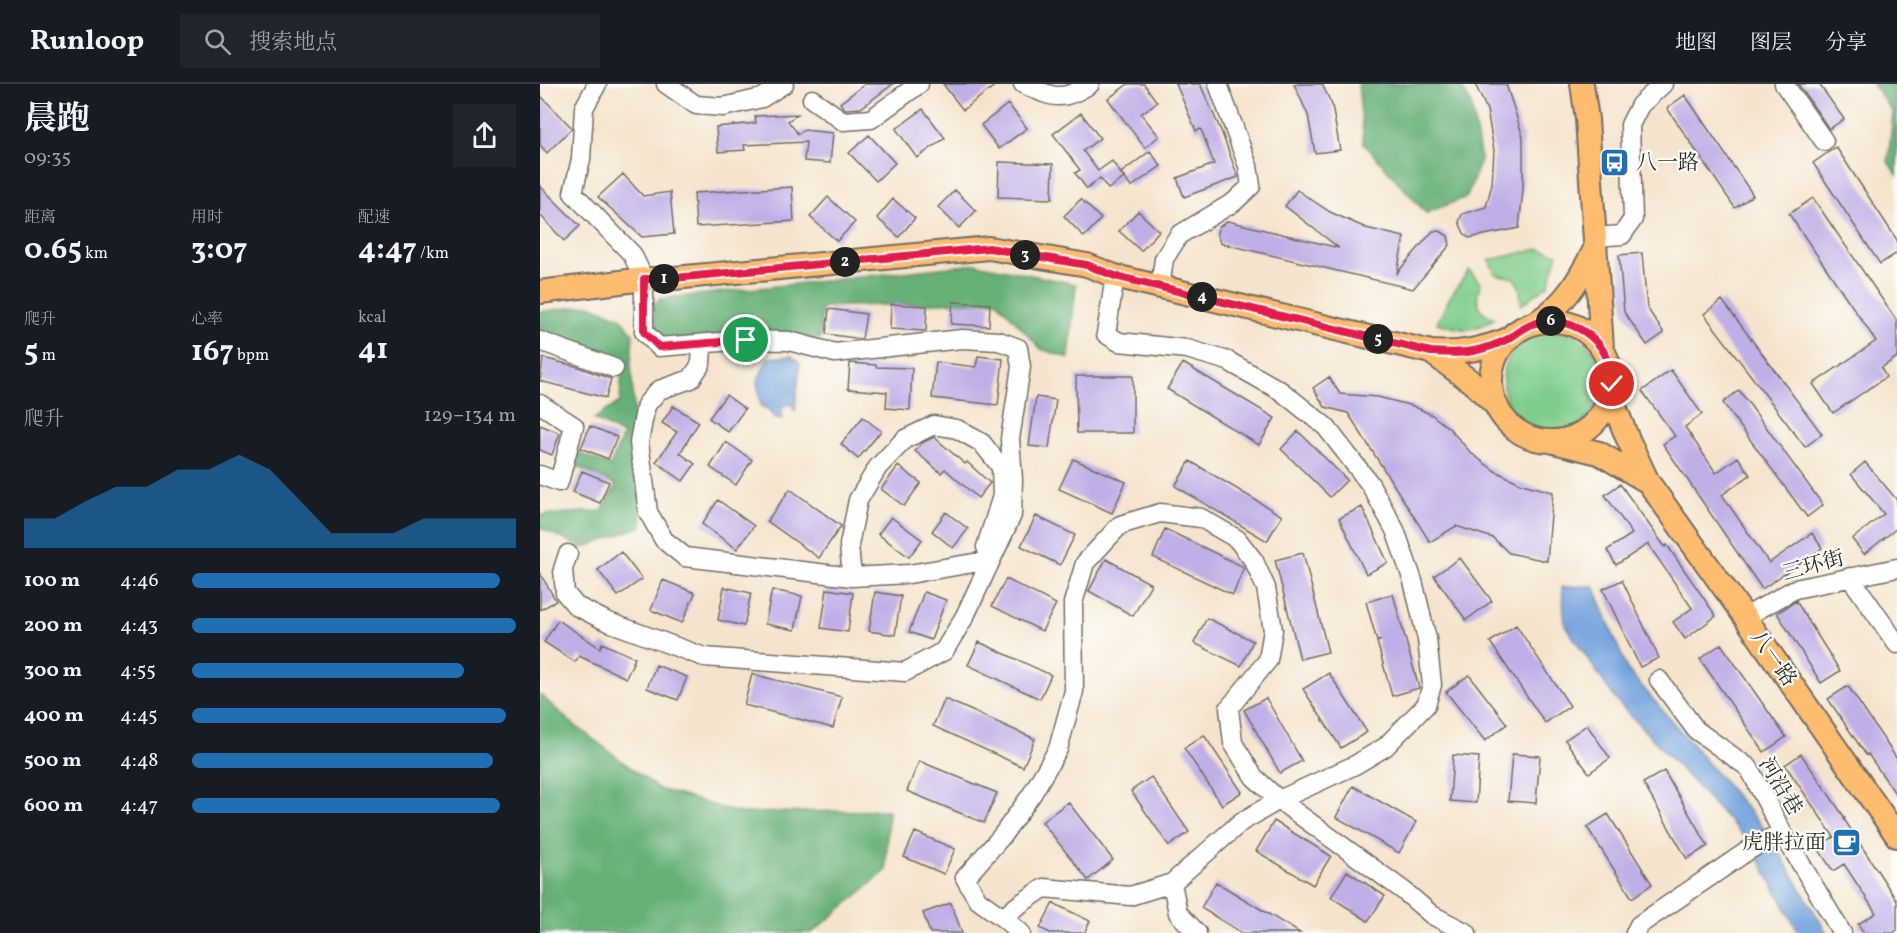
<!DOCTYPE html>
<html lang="zh">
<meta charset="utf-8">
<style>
body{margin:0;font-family:Vollkorn,"Noto Serif SC",serif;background:#20242c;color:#f1f3f6;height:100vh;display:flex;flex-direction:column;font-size:22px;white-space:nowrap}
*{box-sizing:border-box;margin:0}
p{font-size:20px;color:#9ea1a6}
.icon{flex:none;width:33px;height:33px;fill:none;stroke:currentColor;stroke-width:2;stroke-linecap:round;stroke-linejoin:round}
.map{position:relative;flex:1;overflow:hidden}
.drawer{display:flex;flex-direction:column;background:#171b24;width:540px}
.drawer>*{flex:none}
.pin{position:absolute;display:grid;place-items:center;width:51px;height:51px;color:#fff;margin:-26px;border:3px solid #fff;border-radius:50%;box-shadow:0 2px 6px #0007}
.km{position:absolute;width:30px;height:30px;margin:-15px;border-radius:50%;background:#222;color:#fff;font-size:16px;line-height:30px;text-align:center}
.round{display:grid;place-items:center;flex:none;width:63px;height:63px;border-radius:0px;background:#20242c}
.summary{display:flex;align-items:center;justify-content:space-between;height:102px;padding:0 24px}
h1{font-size:33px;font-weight:700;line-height:45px}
.stats{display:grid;grid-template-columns:repeat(3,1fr);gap:9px;height:102px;padding:6px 24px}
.stats div{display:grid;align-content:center}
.stats b{font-size:30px;font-weight:700}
.stats small{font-size:16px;font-weight:400}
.stats p{font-size:16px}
.chart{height:168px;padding:12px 24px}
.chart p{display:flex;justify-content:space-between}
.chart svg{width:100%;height:108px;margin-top:6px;fill:#1f6fb2;opacity:.7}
ul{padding:0 24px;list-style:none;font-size:20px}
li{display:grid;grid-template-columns:96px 72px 1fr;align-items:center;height:45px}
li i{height:15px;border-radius:8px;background:#1f6fb2}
header{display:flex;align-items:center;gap:36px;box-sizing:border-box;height:84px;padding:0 30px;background:#171b24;border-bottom:2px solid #363941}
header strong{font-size:28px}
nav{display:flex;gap:33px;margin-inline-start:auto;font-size:21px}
.search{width:420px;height:54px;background:#20242c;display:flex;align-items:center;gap:15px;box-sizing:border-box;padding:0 21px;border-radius:0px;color:#9ea1a6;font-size:22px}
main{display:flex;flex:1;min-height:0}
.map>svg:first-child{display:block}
</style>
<header>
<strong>Runloop</strong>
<div class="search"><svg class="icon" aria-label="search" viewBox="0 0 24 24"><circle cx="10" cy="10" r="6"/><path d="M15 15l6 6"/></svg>搜索地点</div>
<nav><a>地图</a><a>图层</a><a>分享</a></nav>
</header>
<main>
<section class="drawer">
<div class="summary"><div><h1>晨跑</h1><p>09:35</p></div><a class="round"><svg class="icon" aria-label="share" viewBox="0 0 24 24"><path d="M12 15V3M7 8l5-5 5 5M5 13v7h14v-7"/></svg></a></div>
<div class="stats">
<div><p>距离</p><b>0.65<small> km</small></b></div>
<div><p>用时</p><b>3:07</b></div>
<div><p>配速</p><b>4:47<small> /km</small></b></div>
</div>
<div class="stats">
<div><p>爬升</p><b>5<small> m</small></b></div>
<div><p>心率</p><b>167<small> bpm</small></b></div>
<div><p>kcal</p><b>41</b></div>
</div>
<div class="chart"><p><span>爬升</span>129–134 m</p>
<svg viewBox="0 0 160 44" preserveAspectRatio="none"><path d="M0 44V32L10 32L20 25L30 19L40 19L50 12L60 12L70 6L80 12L90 25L100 38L110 38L120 38L130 32L140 32L150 32L160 32V44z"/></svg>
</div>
<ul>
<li><b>100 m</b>4:46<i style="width:95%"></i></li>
<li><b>200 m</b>4:43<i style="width:100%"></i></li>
<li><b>300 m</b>4:55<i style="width:84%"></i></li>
<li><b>400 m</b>4:45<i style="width:97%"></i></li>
<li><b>500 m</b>4:48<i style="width:93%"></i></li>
<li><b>600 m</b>4:47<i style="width:95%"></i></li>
</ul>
</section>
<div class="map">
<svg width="1357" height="849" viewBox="0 0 1357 849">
<rect width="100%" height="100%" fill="#fdfcf7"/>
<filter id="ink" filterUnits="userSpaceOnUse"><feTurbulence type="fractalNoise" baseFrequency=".0167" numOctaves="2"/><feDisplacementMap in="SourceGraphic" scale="12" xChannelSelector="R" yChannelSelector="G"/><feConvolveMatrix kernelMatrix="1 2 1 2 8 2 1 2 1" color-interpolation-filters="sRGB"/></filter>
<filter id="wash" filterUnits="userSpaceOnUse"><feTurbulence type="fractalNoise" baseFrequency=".008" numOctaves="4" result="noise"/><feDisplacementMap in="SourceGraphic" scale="24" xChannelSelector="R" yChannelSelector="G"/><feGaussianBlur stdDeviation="1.35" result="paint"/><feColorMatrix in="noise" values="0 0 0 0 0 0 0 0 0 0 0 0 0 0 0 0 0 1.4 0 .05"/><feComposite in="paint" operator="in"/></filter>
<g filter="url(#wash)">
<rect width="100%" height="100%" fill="#f5e4cd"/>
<path fill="#7ecd8c" stroke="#547c5c" stroke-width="1.5" d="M999,165L1018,170L1008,201L981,221L980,204L974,194L955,190L949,176Z
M929,186L941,200C934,216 937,229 955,234C928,250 926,247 897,239L910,213Z
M963 297a50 50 0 1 1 100 0a50 50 0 1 1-100 0Z"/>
<path fill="#66b078" stroke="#486e52" stroke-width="1.5" d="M818,0H919L931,19L941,76L927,113L886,129L824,60Z
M1333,0H1357V91L1348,78L1353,29Z
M436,180L536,200L529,274L501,265L457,217L282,223L280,255L226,246L132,257L118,251L113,224L119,215Z
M50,221L80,233L93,249L91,280L102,442L43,464L2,445L0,442V431L62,427L76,401L34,381L37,368L70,382L83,351L54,335L80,318L82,281L0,246V228Z
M0,610L28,636L119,705L200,729L348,726L346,787L272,849H0Z"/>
<path fill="#73a3dd" stroke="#4f6784" stroke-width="1.5" d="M252,272L260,279L255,327L251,320L242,322V335L234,334L228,325L221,322L217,298L228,274Z
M1054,502L1087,585L1227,748L1287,849H1259L1210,759L1076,616L1025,541L1022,503Z"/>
<g id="blocks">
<path fill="#c0afe7" d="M325,0H353L321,24L306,25L303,23L300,19Z
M403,0H457L423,26Z
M588,0H604L617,18L601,30L619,52L605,64L568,15Z
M636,0H660L682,49L698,93L644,113L637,94L674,80L661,45L656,47Z
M754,0H782L792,21L800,66L775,69L768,31Z
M935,0H966L983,53V105L979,144L929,154L924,149L919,138L922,130L946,123L952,100L954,66L947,26Z
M1258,0H1279L1304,35L1289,45Z
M0,11L32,44L7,69L0,61Z
M1145,11L1213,111L1195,124L1127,24Z
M468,20L487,44L459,65L441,41Z
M383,25L405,54L377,74L356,45Z
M541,29L560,54L543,67L558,87L572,77L584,94L568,105L560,94L547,105L535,89L540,86L513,50Z
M258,30L248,37L258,50L264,46L293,49L290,79L264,77L266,58L204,61L205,66L178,68L176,43L216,39L215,32Z
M329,51L355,79L336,97L309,69Z
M1296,63L1357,156V169L1340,180L1273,79Z
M610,67L621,82L591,103L581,89Z
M459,78L513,80L512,115L458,113Z
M83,90L103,112L130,108L134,150L102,153L58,113Z
M0,102L40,142L24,157L0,131Z
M252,103L254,137L156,143L154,109Z
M415,106L436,127L419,144L398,123Z
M757,106L790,128L826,144L864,153L857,189L893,147H900L908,152L910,161L873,205L680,159L677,149L679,143L688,137L799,164L745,122Z
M288,113L315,138L297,157L270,133Z
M1273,114L1357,237V273L1341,284L1346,293L1293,329L1273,300L1336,257L1249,130Z
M353,115L375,134L359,153L337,134Z
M541,115L561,135L544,153L524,132Z
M598,127L619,147L601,167L579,147Z
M1102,169L1107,224L1124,249L1107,261L1084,228L1079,171Z
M1182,216L1282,350L1265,363L1164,230Z
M413,218L450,220L449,242L411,240Z
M351,220L387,222L386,247L350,245Z
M289,225L326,230L322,255L286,250Z
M438,272L463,275L458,321L392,314L396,278L436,283Z
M3,274L35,282L71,295L66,314L0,297Z
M310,279L336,281V283L372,284L370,326L346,324L347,308L308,305Z
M643,279L735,334L719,361L627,305Z
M1131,286L1162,330L1145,343L1176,389L1198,373L1210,391L1182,411L1229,479L1272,449L1282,464L1222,505L1123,360L1135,352L1102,307Z
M536,292H593V349H537Z
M789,293L800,310L838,313L873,322L892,331L910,345L931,369L955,387L982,400L1013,408L1007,477L969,469L953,454L916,442L890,458L808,329L785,323L773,304Z
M1199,306L1283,421L1267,433L1183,319Z
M186,311L205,325L188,348L169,334Z
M496,313L516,316L509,364L489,362Z
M133,322L159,338L140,369L155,380L143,397L116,378L137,348L122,339Z
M323,333L341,347L318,375L301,360Z
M0,341L20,349L12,371L0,366Z
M50,342L77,353L68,375L41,364Z
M758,347L807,396L790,413L741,365Z
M394,353L425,380L427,378L450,399L438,414L405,385L401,389L375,367L382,359Z
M186,358L212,376L196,401L170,383Z
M533,375L586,398L572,429L519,405Z
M650,377L742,432L727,457L635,402Z
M1325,378L1357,416V444L1324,470L1312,455L1344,430L1311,390Z
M358,382L381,399L364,422L341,405Z
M42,387L69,398L60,419L33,408Z
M1080,400L1125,463L1127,461L1176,532L1145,555L1133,538L1152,524L1108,460L1076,481L1067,466L1092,450L1065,411Z
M250,405L301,442L279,474L227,437Z
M178,416L214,442L197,465L162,440Z
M822,423L848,479L826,490L799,434Z
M406,428L428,445L413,464L392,447Z
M496,432L535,451L520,481L481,462Z
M351,433L382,456L369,473L338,450Z
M625,445L704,483L693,511L613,473Z
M81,468L102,495L78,512L58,486Z
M763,469L788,568L760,575L735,476Z
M920,474L952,517L926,536L894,492Z
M566,475L611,500L593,532L549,507Z
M0,489L16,517L0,526Z
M466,495L516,520L502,547L452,522Z
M123,496L155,509L142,539L111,526Z
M1082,496L1119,574L1100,583L1063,505Z
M184,503L211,509L204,542L178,536Z
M287,505L313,509L308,548L281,544Z
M232,506L262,512L255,546L225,540Z
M335,508L361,512L355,551L329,547Z
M384,508L406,516L391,556L369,548Z
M853,510L879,604L852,612L837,558L841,556L837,557L826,518Z
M1256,517L1300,587L1281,599L1237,529Z
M667,534L713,557L701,582L654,559Z
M18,536L60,564L62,559L95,574L86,594L39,572L35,578L4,558Z
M976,541L1030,622L1005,639L950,558Z
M439,558L511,591L500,615L428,581Z
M1181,560L1246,653L1224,668L1160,575Z
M116,581L147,593L138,616L107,604Z
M789,589L827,648L801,664L763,605Z
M212,590L302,613L293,644L204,621Z
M929,591L967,640L945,657L906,608Z
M1308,602L1357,675V712L1328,670L1326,671L1288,615Z
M726,614L762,677L740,689L704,626Z
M405,615L495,655L483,683L393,642Z
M1047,641L1070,674L1049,689L1025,656Z
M664,651L702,708L682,721L644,664Z
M972,670L1000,672L996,719L968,717Z
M1261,670L1305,734L1304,735L1357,817V846L1353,849H1324L1318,840L1336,829L1304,780L1293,787L1277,763L1294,753L1245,681Z
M913,671L939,673L936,719L910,717Z
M379,677L457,709L444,739L367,707Z
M1124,687L1168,762L1147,775L1103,699Z
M611,693L649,748L629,762L591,707Z
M813,702L876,738L859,769L796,733Z
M528,718L573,776L548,796L502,738Z
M1068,730L1112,800L1092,814L1047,743Z
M734,737L791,772L773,801L716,767Z
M375,748L415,765L404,790L364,773Z
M807,787L845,812L828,837L791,813Z
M676,798L760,849H702L661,824Z
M411,819L422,849H390L383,829Z
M513,819L550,837L544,849H510L500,844Z"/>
</g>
</g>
<g filter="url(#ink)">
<use href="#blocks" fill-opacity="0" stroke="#726c64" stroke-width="1.5"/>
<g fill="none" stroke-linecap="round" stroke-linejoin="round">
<defs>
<path id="minor" d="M126,0L156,21L183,23L222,14L244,0
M483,0C512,13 521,19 550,0
M1244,0L1284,57
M272,15L303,37L331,35L379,0
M1055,153L1082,151L1093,135L1090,41L1100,21L1123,0
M620,203L624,175L639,151L694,118L711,102L708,82L678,0
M0,257L74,284
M162,260L161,280L151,295L119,306L106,321L99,358L108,428L124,456L145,473L312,493L369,490L451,476L446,463L462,412L461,383L442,359L417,345L394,341L365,355L338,383L318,416L309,461L312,493
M0,320L34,342L19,398L0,391
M28,470L23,485L25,509L36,522L66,537L164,573L365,588L404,567L425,532L472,431L473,396L470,355L481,283L478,264L459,257L422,255L295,269L249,257L206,256L119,263L104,248V195L92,170L33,109L41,75L44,24L57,0
M1310,493L1357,560
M1205,533L1255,505L1357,484
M1119,596L1156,646L1209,684L1242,748L1302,849
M632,799L638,829L657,849
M463,834L438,816L425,794L461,753L492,710L518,665L534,607L533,519L545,479L580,441L620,429L661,434L697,455L714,477L726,504L733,546L728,576L689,624L693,659L714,693L739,716L864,807L892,831L927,849
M481,849L463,834L477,822L504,804L590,812L632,799L701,738L739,716L815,681L845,663L886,621L892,601L887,555L873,497L855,446L830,400L786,343L741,307L688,277L647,265L579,258L566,250L575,192
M1095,849L1099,841L1209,766L1242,748"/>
<path id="major" d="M1042,0L1047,35L1062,264
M0,208L104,195H124L449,164L547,181L575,192L891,268C920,270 942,265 969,255
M951 297a60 60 0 1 1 120 0a60 60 0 1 1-120 0Z
M997,238C1026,219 1038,197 1054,167
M892,269L933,299L957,322
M1070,311L1087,353L1108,398L1205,533L1357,752
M1014,358L1059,369L1108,398"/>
</defs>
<use href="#minor" stroke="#726c64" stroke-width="21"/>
<use href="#major" stroke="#726c64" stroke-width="26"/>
<use href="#minor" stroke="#fff" stroke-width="18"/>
<use href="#major" stroke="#fdbc6f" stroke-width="22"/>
</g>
</g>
<g fill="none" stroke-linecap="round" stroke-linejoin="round" filter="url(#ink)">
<defs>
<path id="route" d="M206,256L119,263L104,248V195H124L449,164L547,181L575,192L891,268C905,269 919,270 933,267C944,265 958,260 968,255C978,249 985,242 996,239C1024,231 1058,249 1068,277C1071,284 1071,292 1072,300"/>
</defs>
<use href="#route" stroke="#fff" stroke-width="12"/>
<use href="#route" stroke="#e11d48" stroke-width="8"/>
</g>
<defs>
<symbol id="bus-square" viewBox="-11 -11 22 22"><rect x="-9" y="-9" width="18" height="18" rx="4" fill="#1f6fb2" stroke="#fdfcf7"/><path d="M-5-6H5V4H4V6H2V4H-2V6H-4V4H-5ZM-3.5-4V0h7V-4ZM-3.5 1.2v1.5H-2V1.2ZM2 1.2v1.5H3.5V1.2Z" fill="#fff"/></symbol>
<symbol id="cafe-square" viewBox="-11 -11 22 22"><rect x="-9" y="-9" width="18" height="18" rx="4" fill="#1f6fb2" stroke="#fdfcf7"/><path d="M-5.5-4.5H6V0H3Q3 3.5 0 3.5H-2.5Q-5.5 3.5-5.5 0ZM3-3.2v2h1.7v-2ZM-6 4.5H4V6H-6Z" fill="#fff"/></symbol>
</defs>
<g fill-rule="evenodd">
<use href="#bus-square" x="1058" y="62" width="33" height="33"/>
<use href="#cafe-square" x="1290" y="742" width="33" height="33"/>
</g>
<g text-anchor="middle" stroke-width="4.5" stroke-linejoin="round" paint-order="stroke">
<g font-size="21" fill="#2b2b2b" stroke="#fdfcf7" text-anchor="start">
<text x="1096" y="85">八一路</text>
<text x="1286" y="765" text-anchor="end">虎胖拉面</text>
</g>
<g font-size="21" fill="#2b2b2b" stroke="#fdfcf7">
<text transform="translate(1273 481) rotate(-15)" y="7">三环街</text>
<text transform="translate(1234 574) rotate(55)" y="7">八一路</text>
<text transform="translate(1241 702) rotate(59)" y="7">河沿巷</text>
</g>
</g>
</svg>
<div class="pin" style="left:206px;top:256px;background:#1e9e55"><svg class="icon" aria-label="arrive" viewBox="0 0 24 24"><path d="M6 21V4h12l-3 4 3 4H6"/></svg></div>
<div class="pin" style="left:1072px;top:300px;background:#d93025"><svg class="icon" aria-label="check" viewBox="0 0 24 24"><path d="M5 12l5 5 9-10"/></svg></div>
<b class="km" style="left:124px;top:195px">1</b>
<b class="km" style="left:305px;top:178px">2</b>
<b class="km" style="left:485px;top:171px">3</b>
<b class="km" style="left:662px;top:213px">4</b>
<b class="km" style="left:838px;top:255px">5</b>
<b class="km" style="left:1011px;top:237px">6</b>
</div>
</main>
